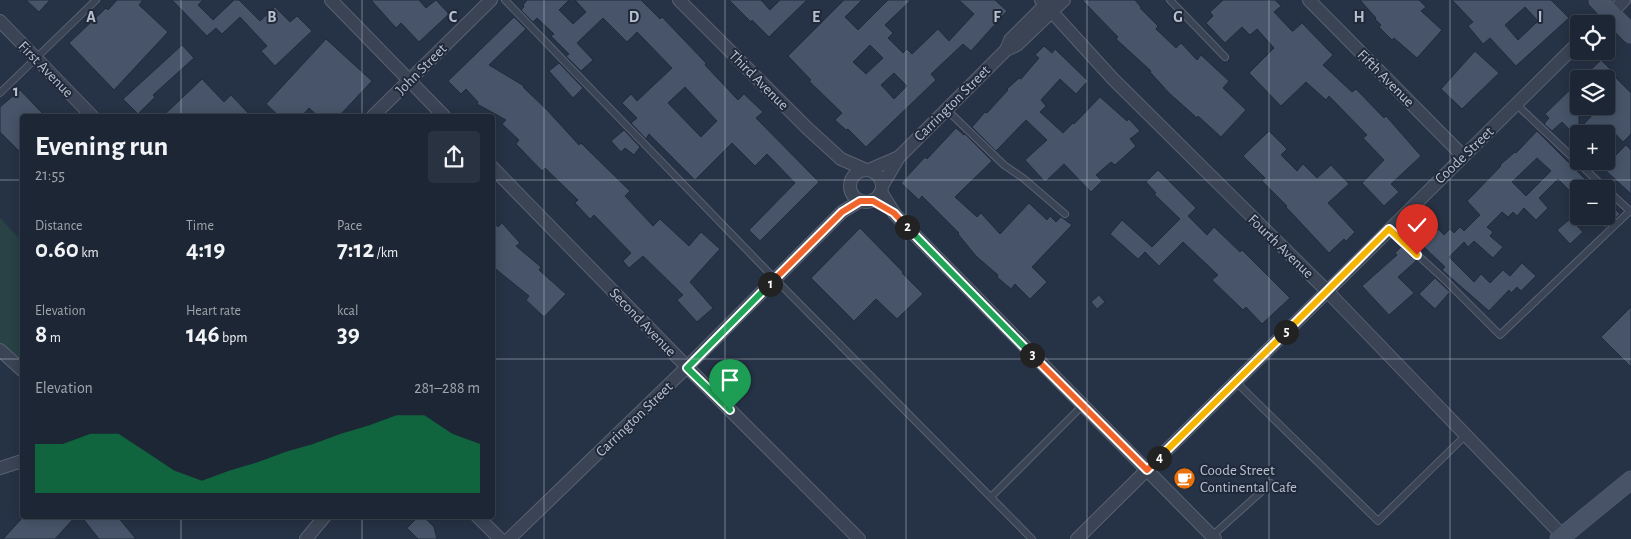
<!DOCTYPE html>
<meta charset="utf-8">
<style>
body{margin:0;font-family:"Alegreya Sans",sans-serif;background:#293240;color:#f1f3f6;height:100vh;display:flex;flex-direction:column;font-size:19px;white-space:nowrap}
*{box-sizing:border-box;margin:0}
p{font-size:16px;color:#a0a5ac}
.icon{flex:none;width:28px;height:28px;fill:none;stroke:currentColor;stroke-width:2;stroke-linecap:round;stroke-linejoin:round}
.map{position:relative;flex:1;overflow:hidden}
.details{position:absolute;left:20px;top:114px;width:475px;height:405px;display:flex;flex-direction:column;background:#1c2634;border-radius:5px;box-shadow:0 2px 12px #0003,0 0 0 1px #3a434f}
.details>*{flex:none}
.buttons{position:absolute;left:1570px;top:15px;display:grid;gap:10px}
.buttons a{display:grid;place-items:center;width:45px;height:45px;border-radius:5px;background:#1c2634;box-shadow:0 2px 12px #0003,0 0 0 1px #3a434f;font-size:25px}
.pin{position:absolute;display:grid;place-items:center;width:42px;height:42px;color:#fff;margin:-51px -21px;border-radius:50% 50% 50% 0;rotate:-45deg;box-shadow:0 0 5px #0007}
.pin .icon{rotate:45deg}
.km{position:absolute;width:25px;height:25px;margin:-12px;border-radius:50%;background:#222;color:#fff;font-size:14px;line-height:25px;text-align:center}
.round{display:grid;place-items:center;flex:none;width:52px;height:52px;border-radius:5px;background:#293240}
.head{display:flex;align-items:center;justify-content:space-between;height:85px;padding:0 15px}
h1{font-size:28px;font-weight:700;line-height:38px}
.metrics{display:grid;grid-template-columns:repeat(3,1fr);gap:8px;height:85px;padding:5px 15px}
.metrics div{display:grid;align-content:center}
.metrics b{font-size:25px;font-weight:700}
.metrics small{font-size:14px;font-weight:400}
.metrics p{font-size:14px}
.chart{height:140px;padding:10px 15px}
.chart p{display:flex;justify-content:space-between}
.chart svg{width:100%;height:90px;margin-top:5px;fill:#0b8043;opacity:.7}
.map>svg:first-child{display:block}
</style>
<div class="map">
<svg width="1631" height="539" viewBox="0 0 1631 539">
<rect width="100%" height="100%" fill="#263245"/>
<path fill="#284246" d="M0,218L22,241V374L0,354Z"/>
<path fill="#475469" stroke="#212b3c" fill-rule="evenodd" d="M26,0H50L39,12Z
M117,0H143L139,5L168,32L114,90L69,43L106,8L108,10Z
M172,0H203L198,5L213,20L234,0H239L260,21L275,7L290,22L297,16L312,31L275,66L261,51L267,46L240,17L222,34L216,28L207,36Z
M371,0H419L426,8L436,0L449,14L419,42L401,23L396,28Z
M527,0H569L559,10L573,24L586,12L575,0H641L660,19L662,17L706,63L705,65L738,100L744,94L763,112L756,118L819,182L760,241L749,230L795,183L767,154L755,166L732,143L695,180L649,134L646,139L631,123L637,118L622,103L631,94L637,101L672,68L637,32L627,42L603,18L577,43L593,60L581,71L566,56L569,54L551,36L554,34L537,18L533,22L521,10L524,7L523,5ZM685,87L717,121L701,137L668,103Z
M729,0H761L770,10L780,0H807L769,37L752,20L751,22Z
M844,0H862L845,17L858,30L888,0H911L885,25L893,33L888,38L903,53L907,49L912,54L938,29L949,41L974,14L959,0H995L1007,11L971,51L963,44L931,74L936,80L866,147L848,129L846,130L835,120L842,113L809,81L811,80L788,56ZM870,45L883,58L866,74L853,62ZM894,73L907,86L894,99L881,85Z
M1082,0H1135L1141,7L1140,8L1158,26L1156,29L1176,48L1181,43L1197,60L1201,55L1229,81L1223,88L1246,110L1221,137L1198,116L1197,118L1169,93L1150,72L1151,71L1116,39L1118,37Z
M1223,0H1275L1281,6L1274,12L1292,31H1293L1302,23L1333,55L1323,65L1352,92L1356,89L1384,118L1386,116L1421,156L1391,184L1399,192L1384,206L1362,183L1384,160L1363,138L1367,135L1329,96L1326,100L1306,82L1281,106L1249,73L1274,48L1257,29L1250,35L1242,27L1225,43L1206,23L1213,16L1210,12Z
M1360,0H1419L1426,7L1421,11L1442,30L1417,58L1394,38L1392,40L1379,27L1381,25L1375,19L1376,18Z
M1452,0H1551L1569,18L1516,66L1490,38L1483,44L1468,26L1473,22ZM1525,7L1538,21L1518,40L1505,25Z
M514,17L526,29L489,65L524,86L523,87L547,110L579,145L581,143L630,191L625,196L653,226L660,219L689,246L701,232L720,249L690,282L713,308L697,322L677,300L683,295L643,256L629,268L623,261L631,253L594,215L590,219L575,203L578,200L545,168L542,171L516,144L519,140L502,124L506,120L477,104L478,102L466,89L461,94L448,81Z
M326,39L372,81L339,116H318L309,108L302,116H279L266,104Z
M182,45L194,58L153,95L155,97L138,114L123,99Z
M1044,46L1052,53L1055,49L1088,81L1076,94L1060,79L1041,100L1046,106L1040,112L1063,133L1073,123L1074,124L1100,97L1127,121L1129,119L1140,131L1130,139L1136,146L1115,165L1111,162L1096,175L1102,181L1091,192L1064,164L1045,182L1025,160L1047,140L1026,120L996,151L972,127L985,112L987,113L1008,90L1007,89L1019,78L1021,79L1039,58L1035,55Z
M1475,51L1499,73L1462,109L1441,89Z
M1601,60L1614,73L1613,75L1631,93V134L1623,142L1606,124L1596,134H1579V139L1562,122L1552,131L1544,124L1549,118L1545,114L1579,81V129L1601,106H1606V79H1581Z
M559,63L583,88L573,98L549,71Z
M202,79L224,102L231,95L251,116H163Z
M20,90L45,116H22V154L0,132V107Z
M956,128L964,135L965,134L992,161L955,197L977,217L981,213L1000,234L1029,203L1047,220L1050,216L1056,222L1061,217L1072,225L1032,267L1047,282L1030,299L1015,284L1011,289L997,277L998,275L976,256L958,234L959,233L922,196L919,200L901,183L925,157L927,159Z
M624,130L640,147L634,155L625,148L621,152L611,141Z
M1269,131L1287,149L1281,155L1297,171L1303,164L1317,178L1331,165L1349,184L1328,203L1355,232L1346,241L1344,239L1329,253L1286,207L1287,206L1262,181L1265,178L1243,156Z
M1537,131L1595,189H1579V200L1558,179L1539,198L1548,208L1536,220L1524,208L1517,216L1513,212L1508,217L1502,212L1487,227L1493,232L1490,236L1503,247L1493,258L1474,241L1468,247L1464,242L1449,257L1474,282L1481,274L1490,283L1503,270L1510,276L1522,263L1536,276L1521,291L1517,287L1511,293L1509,290L1489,311L1442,270L1445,267L1423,246L1438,229L1444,235L1450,229L1454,233L1460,227L1464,231L1480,215L1467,201L1501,166L1500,165L1515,152L1516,153ZM1537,158L1551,171L1526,196L1512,182Z
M1626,145L1631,150V194L1603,168Z
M1158,170L1196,208L1188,216L1207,235L1214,227L1240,252L1242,250L1290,298L1262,324L1246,307L1243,310L1212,280L1218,275L1183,242L1159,266L1145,252L1138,259L1110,234L1122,220L1152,247L1180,219L1154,194L1156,193L1146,182Z
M1606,200L1620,214L1605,228L1594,216H1606Z
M1570,219L1583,232L1570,244L1557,230Z
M492,221L498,227L502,223L520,243L516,246L541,267L539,270L566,294L544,317L526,300L529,296L492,266Z
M860,228L903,272L902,273L923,294L897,319L876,299L854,321L811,278Z
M1401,247L1416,261L1398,277L1414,293L1389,315L1362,286L1397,255L1395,253Z
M1435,278L1450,292L1435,309L1419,294Z
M1099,295L1105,302L1097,309L1091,302Z
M1631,307V367L1601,337Z
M24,516H76L55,539H3Z
M81,516H117L136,539H99Z
M419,516H423L434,527L437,539H418L407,528Z"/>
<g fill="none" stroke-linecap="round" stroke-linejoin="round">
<defs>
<path id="lane" d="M505,0L775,279L1032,539
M1170,0L1225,57
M0,93L96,0
M1516,104L1606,189
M946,109L1004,165L1023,178L1065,214
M1389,229L1445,280L1500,335L1630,211L1606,189
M1236,382L1378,521L1465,436
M991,497L1082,406
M1212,536L1271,483"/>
<path id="street" d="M331,0L444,116
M679,0L807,128L841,159L864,169
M1041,0L1113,79L1327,291L1563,536
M1309,0L1463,156
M1611,13L1624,0
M0,21L92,116
M1006,50L1010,40L1050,0
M373,116L491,0
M492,167L687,367L859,539
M850 186a16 16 0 1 1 32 0a16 16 0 1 1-32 0Z
M869,170L899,157
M882,186L899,157L1006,50L1017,45L1064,0
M881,192L894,213L905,225L1215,539
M0,350L22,370
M0,468L22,461
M477,516L500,539
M306,539L325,516
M509,539L687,367L842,212L860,201
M1077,539L1575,46"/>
<path id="secondary" d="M1598,0L1631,34
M1559,539L1631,480"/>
</defs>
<use href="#lane" stroke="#596272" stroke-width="8"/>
<use href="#street" stroke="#596272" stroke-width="14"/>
<use href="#secondary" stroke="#596272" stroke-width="19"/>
<use href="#lane" stroke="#3a4454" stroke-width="6"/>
<use href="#street" stroke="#3a4454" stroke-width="12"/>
<use href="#secondary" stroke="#485368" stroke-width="18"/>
</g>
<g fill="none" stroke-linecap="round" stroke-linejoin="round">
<defs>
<path id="split-1" d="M730,410L687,368L770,284"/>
<path id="split-2" d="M770,284L842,212L860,201H873L894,213L907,227"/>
<path id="split-3" d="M907,227L1032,355"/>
<path id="split-4" d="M1032,355L1147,470L1159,458"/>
<path id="split-5" d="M1159,458L1286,332"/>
<path id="split-6" d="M1286,332L1389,229L1417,255"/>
</defs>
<use href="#split-1" stroke="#fff" stroke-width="10"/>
<use href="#split-2" stroke="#fff" stroke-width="10"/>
<use href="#split-3" stroke="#fff" stroke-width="10"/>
<use href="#split-4" stroke="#fff" stroke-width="10"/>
<use href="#split-5" stroke="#fff" stroke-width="10"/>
<use href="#split-6" stroke="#fff" stroke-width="10"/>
<use href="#split-1" stroke="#22a559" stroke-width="6"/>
<use href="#split-2" stroke="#f0652b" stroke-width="6"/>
<use href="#split-3" stroke="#22a559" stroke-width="6"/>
<use href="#split-4" stroke="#f0652b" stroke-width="6"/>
<use href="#split-5" stroke="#f5b400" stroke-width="6"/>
<use href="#split-6" stroke="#f5b400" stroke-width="6"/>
</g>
<path fill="none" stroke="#b8c0ce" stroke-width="1" stroke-opacity="0.55" d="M181,0V116M362,0V116M544,0V539M725,0V539M906,0V539M1087,0V539M1269,0V539M1450,0V539M0,180H22M492,180H1631M0,359H22M492,359H1631M181,516V539M362,516V539"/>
<defs>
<symbol id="cafe-disc" viewBox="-11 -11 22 22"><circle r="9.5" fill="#e8710a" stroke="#1f293a"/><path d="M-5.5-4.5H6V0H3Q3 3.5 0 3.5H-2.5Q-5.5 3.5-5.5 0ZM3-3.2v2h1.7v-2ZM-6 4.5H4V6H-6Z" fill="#fff"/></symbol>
</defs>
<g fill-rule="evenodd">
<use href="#cafe-disc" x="1172" y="466" width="25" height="25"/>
</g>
<g text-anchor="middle" stroke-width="4" stroke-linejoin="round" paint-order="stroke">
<g font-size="15" fill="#b8c0ce" stroke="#1f293a">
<text transform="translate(46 69) rotate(46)" y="5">First Avenue</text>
<text transform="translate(421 69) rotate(-45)" y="5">John Street</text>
<text transform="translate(1386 78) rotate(45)" y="5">Fifth Avenue</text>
<text transform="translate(759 80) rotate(45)" y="5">Third Avenue</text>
<text transform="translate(952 103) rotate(-45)" y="5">Carrington Street</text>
<text transform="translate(1464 155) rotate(-44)" y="5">Coode Street</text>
<text transform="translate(1281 246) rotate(44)" y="5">Fourth Avenue</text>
<text transform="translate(643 322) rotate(46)" y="5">Second Avenue</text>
<text transform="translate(634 419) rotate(-44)" y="5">Carrington Street</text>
</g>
<g font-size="15" fill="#b8c0ce" stroke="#1f293a" text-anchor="start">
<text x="1200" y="475">Coode Street<tspan x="1200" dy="17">Continental Cafe</tspan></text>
</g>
</g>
<g font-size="16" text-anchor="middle" font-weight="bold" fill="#b8c0ce" stroke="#1f293a" stroke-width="4" stroke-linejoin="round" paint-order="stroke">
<text x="91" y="22">A</text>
<text x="272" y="22">B</text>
<text x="453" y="22">C</text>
<text x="634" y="22">D</text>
<text x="816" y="22">E</text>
<text x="997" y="22">F</text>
<text x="1178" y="22">G</text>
<text x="1359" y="22">H</text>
<text x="1540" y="22">I</text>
<text x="16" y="96">1</text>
</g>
</svg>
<div class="buttons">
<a><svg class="icon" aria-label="locate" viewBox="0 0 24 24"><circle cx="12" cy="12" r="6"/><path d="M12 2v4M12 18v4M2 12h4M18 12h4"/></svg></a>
<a><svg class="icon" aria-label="layers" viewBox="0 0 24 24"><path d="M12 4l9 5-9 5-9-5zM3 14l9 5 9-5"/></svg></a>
<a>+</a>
<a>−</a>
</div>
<div class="pin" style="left:730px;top:410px;background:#1e9e55"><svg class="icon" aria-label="arrive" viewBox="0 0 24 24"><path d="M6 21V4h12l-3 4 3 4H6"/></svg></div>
<div class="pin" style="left:1417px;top:255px;background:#d93025"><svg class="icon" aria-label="check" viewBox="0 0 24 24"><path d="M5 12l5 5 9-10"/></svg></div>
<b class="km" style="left:770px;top:284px">1</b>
<b class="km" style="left:907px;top:227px">2</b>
<b class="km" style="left:1032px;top:355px">3</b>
<b class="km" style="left:1159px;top:458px">4</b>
<b class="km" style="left:1286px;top:332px">5</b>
<section class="details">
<div class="head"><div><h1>Evening run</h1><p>21:55</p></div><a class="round"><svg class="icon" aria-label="share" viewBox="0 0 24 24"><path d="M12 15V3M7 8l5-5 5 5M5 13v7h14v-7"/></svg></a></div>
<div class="metrics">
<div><p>Distance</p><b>0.60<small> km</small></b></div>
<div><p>Time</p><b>4:19</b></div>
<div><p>Pace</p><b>7:12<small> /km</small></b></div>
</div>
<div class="metrics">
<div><p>Elevation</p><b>8<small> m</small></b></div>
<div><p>Heart rate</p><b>146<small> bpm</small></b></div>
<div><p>kcal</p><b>39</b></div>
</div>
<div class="chart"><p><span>Elevation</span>281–288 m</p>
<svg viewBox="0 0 160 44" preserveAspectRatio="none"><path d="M0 44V20L10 20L20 15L30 15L40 24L50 33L60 38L70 33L80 29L90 24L100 20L110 15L120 11L130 6L140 6L150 15L160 20V44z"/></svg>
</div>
</section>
</div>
